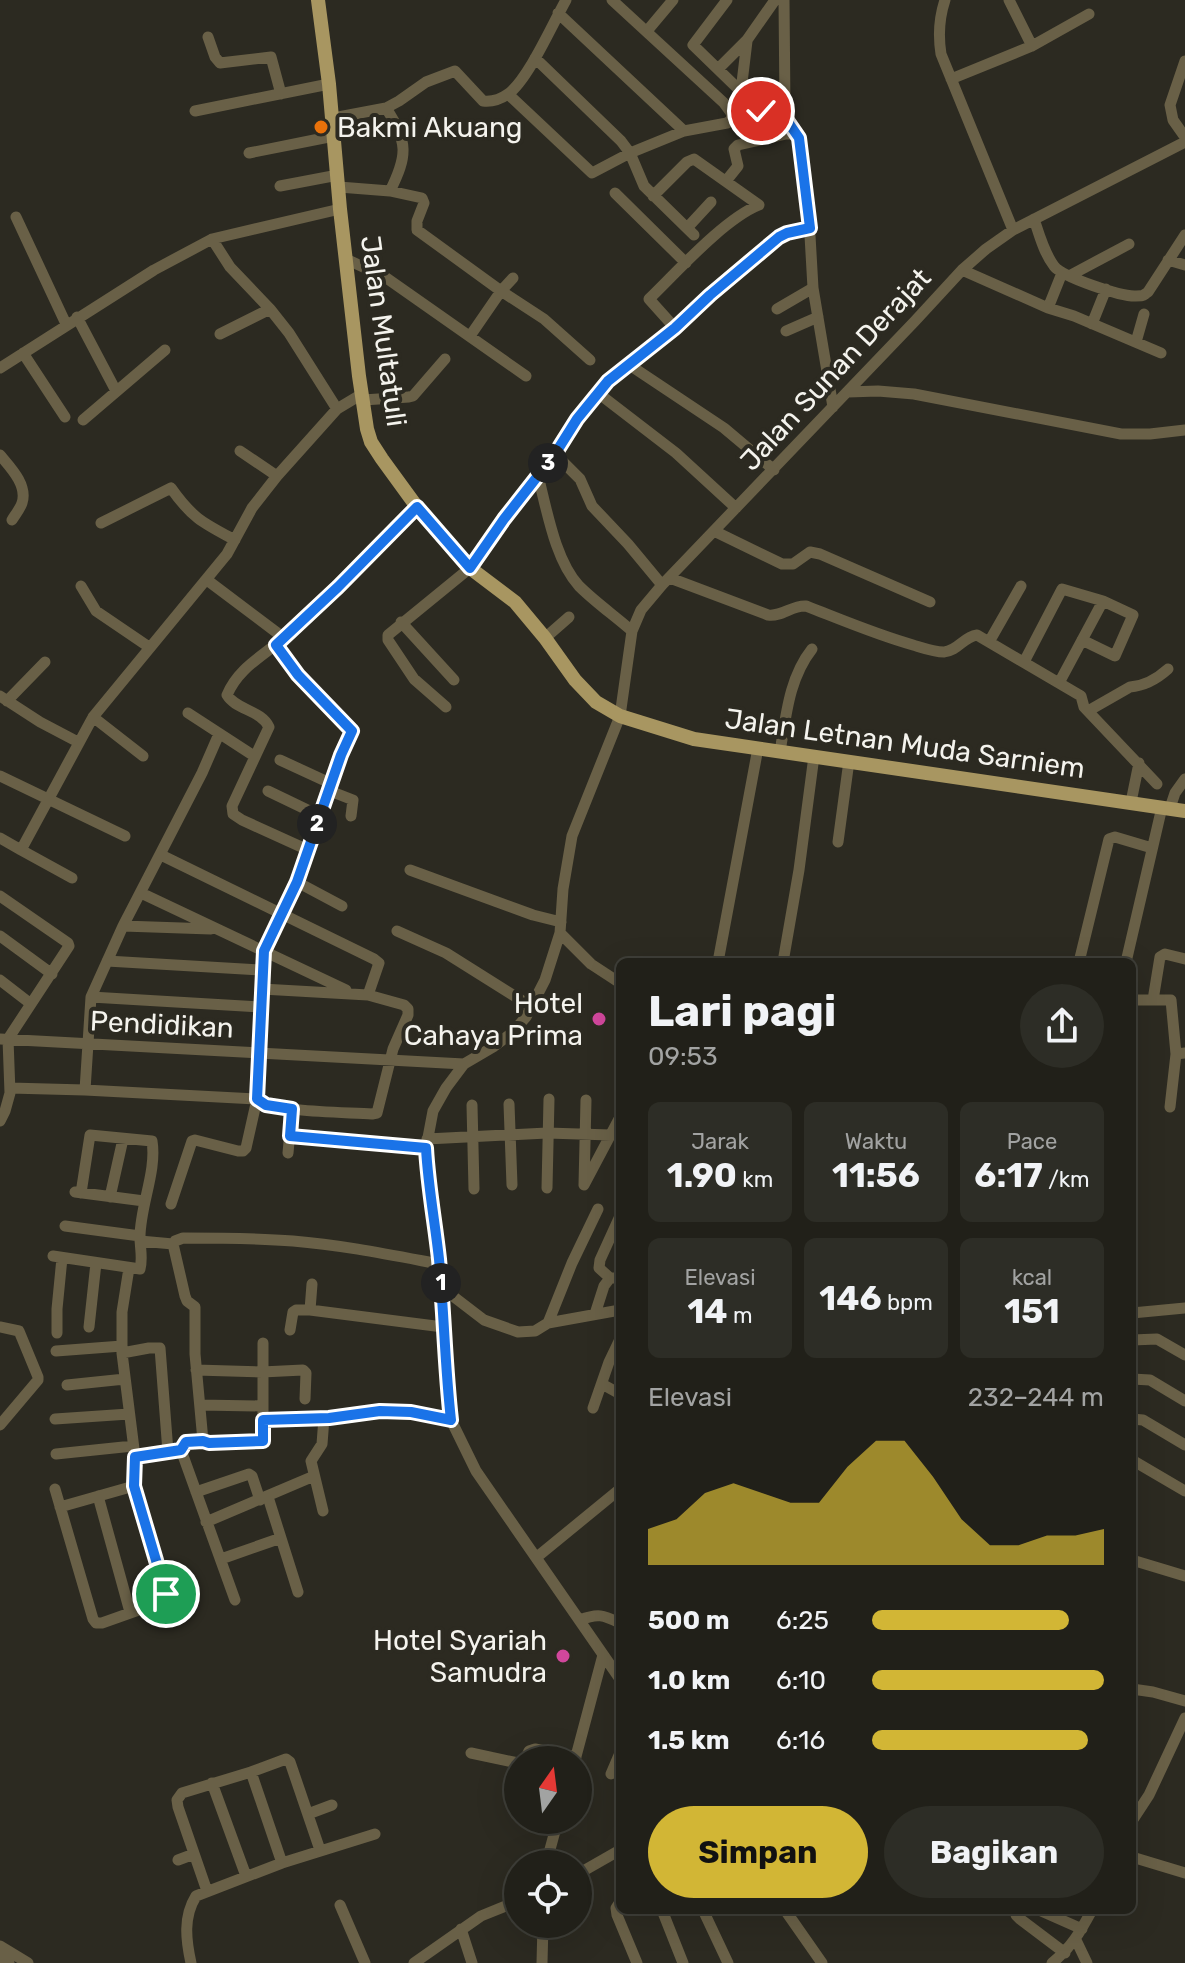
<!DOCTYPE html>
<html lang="id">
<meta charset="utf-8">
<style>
body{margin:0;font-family:Rubik,sans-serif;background:#2d2d26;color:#f1f3f6;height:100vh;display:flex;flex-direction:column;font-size:30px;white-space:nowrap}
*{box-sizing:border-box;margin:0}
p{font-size:26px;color:#a2a3a2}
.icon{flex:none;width:44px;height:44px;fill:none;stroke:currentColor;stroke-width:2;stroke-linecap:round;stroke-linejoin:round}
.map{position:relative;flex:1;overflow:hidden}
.drawer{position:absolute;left:616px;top:958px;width:520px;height:956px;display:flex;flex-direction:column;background:#212019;border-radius:12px;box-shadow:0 8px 32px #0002,0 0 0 2px #3e3e38}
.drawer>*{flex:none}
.needle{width:52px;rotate:14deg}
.fabs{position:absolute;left:504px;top:1746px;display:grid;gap:16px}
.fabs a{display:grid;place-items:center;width:88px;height:88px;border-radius:50%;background:#212019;box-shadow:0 8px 32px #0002,0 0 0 2px #3e3e38;font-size:40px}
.pin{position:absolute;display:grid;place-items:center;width:68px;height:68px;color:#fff;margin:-34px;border:4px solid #fff;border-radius:50%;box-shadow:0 2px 8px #0007}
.km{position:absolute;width:40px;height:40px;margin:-20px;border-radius:50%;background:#222;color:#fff;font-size:22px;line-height:40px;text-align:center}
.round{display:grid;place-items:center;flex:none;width:84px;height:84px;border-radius:42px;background:#2d2d26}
.overview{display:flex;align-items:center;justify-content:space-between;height:136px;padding:0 32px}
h1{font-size:44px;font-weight:700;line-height:60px}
.metrics{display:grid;grid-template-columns:repeat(3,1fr);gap:12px;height:136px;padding:8px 32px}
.metrics div{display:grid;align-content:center;border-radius:12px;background:#2d2d26;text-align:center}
.metrics b{font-size:34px;font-weight:700}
.metrics small{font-size:22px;font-weight:400}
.metrics p{font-size:22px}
.chart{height:224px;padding:16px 32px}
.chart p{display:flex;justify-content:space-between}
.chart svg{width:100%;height:144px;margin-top:8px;fill:#d2b635;opacity:.7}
.action{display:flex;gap:16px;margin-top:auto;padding:16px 32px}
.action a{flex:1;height:92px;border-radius:48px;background:#d2b635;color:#111;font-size:32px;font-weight:700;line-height:92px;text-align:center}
.action a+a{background:#2d2d26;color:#f1f3f6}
ul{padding:0 32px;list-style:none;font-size:26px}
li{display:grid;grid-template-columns:128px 96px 1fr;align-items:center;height:60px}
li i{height:20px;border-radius:10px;background:#d2b635}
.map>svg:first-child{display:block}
</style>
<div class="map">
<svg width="1185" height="1963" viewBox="0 0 1185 1963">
<rect width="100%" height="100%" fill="#2c2a21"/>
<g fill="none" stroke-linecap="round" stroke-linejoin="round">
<path stroke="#696047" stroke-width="11" d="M727,0L693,45L761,111L788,122
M784,0L785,107L788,122L799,138L803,162L805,196L809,218L813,288L833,407
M945,0C939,18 938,35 941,54L1013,230
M1009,0L1032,46
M558,13L684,131
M647,31L673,0
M208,37L215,57L220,63L271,57L281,94
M535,58L621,141L630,153L644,186L694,235
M1185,61L1170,105L1173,120L1185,137
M718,69L747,40L775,0
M951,79L1032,46L1089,14
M741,91L747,41
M508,94L592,173L630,153L684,131L727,123L731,120L732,114L724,103L612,0
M386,108C408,142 408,155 390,191
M195,111L329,84
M333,118L386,108L399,101L426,82L455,71L483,101C492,102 501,99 508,94C528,80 553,23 566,0
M249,153L334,136
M726,181L738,166L734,149L738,145L786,134H795
M280,186L338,175
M339,187L390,191L422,198L424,203L417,221V230L501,291L544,319L590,360
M615,193L686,263
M653,196L687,162L694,159L759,205C724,219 677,272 649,299L675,328
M16,217L66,324
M1034,219C1039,234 1044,253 1054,266C1062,277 1122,297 1136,296C1144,296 1142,296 1148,292L1185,235
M687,228L711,202
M212,239L230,267L270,309L289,333L337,409
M348,260L385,277L526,376
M1168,260L1185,265
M962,270L1048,308L1074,316L1161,353
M1069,276L1129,244
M1048,308L1062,273
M777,309L813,288
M77,317L116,391
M1092,324L1106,289
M786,331L818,317
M220,334L270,309
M470,336L501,291L513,278
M1136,342L1144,314
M23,353L65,417
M628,364L724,428L774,470
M0,368L154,270L212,239L340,209
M848,392L878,391L914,394L1121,434H1150L1185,430
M363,400L409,397L413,396L445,359
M83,420L165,350
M240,451L277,476
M555,454L580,479L592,506L628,544L662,585
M0,455C10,467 28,485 22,503C20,509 15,515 12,520
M538,476C547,510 555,560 579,586C595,602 615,616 632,631
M736,508L676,453L598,393L608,381L675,328L710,295L779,237L787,233L810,228
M101,523L171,488C192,518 203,523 235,540
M714,531L782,564H793L810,552L820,554L930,602
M670,578L768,615C782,617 792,605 806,606C842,620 877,635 913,645C923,648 934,652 944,652C958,651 963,637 977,635L1081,696L1084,707L1157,784
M207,580L284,638
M81,586L96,611L149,647
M401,622L454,680
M545,638L569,617
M989,642L1021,586
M1024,662L1062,589L1103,601L1133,615L1115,656L1082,640
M1059,683L1103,601
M0,696L40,722L78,742
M7,701L45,662
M446,707L414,679L388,640V635L470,568L504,519L555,454L577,419L598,393
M1088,711L1130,687C1144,686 1158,678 1168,669
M188,713L254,756
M93,717L143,756
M219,734L202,773L123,926L91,997L85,1090L257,1099C277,1113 345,1112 372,1114L377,1113L393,1049L408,1015V1009L404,1005L368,995L262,989
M780,752C786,716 789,678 812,649
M280,760L332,784
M0,776L125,836
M268,791L320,816
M330,791L353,800L351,816
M1131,802L1139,763
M1170,808L1175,793L1185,779
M0,838L21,850
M838,842L849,761
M308,850L242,820L233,814L232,806L269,727C261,710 236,710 227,695C239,666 266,655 288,634C332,593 374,550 417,507
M161,855L374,959L379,963L368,995
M410,870L533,915L561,922
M72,878L21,850L93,717L227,554L252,508L277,476L337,409L362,394
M297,882L342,906
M141,893L346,990
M0,896L68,943L69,946L8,1039L10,1093L5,1111L0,1121
M123,926L211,929
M397,931L446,953L532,1007
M560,933L591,964L620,983
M0,936L52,974
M107,961L262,970
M718,962L758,748
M783,962L799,870L814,756
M1079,962L1109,839L1115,837L1152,848
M1126,962L1162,807
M0,980L31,1004
M91,997L260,1007
M1132,1000H1171L1176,1054L1185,1053
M1153,1000L1160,957L1165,954L1185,959
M0,1039L464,1064
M10,1088L85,1090
M509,1104L512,1185
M472,1105L474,1189
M1170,1107L1176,1054
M290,1136L426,1148
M427,1139L547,1133L611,1135
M288,1153L292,1109
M584,1185L586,1100
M584,1185L620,1117
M547,1188L549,1099
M75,1192L144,1201
M110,1197L123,1139
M171,1204L192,1141L195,1140L238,1151H243L246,1148L257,1099L264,951L297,882L341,755L352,731L298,675L276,645
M620,1216L600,1260L599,1268L610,1278H620
M65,1226L140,1236
M140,1241L173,1244L175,1241L183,1238C220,1238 257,1238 293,1241C342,1245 391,1255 439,1264
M173,1244L185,1296L187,1301L195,1307V1354L203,1441
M53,1256L140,1269C143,1258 140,1249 140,1237C140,1206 157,1171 152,1141L90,1135L81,1193
M312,1284L310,1310L443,1327
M441,1287L484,1320L518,1332L535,1331L548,1323L620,1310
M1132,1313L1185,1308
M595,1314L604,1286L610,1278
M548,1323L572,1263L598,1209
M0,1327L19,1331L38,1377V1380L0,1425
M89,1327L96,1263
M290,1330L293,1312L296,1310H310
M57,1333V1309L62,1258
M1132,1340L1157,1339L1185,1355
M56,1351L122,1346
M122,1353L149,1348H160L168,1452
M196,1370L262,1372L303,1370L306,1373L305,1399
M1132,1379L1150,1380L1185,1401
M602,1384L620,1394
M67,1385L125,1379
M200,1405L263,1406
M593,1408L609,1362L620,1339
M55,1419L129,1414
M1132,1419L1143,1420L1185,1445
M263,1420L329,1418L380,1411L411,1412L451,1420
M181,1450L235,1600
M56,1454L133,1446
M135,1457L181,1450L186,1442L203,1441L209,1443L263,1441V1343
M1132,1460L1185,1491
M55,1489L93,1619L96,1623H102L164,1601L166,1594L134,1486L135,1457L122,1353V1312L129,1268
M196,1492L249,1474L252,1476L260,1500
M98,1496L130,1612
M268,1497L298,1592
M60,1507L134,1486
M323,1511L311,1461L322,1444L324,1418
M206,1522L314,1476
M537,1557L620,1489
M221,1559L281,1538
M1132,1560L1185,1576
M580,1620C598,1613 603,1615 620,1623
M620,1679L476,1471L451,1420L445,1367L439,1264L427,1177L426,1148L433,1111L446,1088L464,1064L493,1047L512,1033L526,1017L545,980L560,933L563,889L572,836L620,716L632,631L641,610L662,585L915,321L962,270L986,249L1013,230L1185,142
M1132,1689L1153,1692L1185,1701
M471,1753L518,1763
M525,1760L529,1751L535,1749L576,1757
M575,1760L603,1655
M251,1772L282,1863
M611,1774L620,1753
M212,1783L246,1876
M308,1814L332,1805
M1132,1821L1149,1795L1185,1718
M1132,1857L1185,1873
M178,1860L194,1854
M546,1864L558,1820
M578,1874L620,1850
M207,1891L178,1807L177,1800L182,1793L251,1772L286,1759L290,1762L320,1850
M620,1902L616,1908L617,1915L637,1963
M340,1905L365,1963
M662,1910L683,1963
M703,1910L728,1963
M785,1910L822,1963
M1015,1910L1016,1915L1020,1919L1065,1953
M1039,1910L1082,1929
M461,1929L472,1963
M1076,1940L1087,1963
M0,1946L28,1963
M0,1958L9,1963
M191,1963C186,1940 183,1917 196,1896L282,1863L375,1834
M414,1963L481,1916L518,1901
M542,1963L543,1924
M1052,1963C1072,1947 1080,1932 1092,1910"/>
<path stroke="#a89661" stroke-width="14" d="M318,0L329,84L340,209L359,376L367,429L371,442L382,459L417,507L470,568L515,602L545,638L575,680L596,702L620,716L694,739L1185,811"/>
</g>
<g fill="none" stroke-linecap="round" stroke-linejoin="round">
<defs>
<path id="route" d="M166,1594L134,1486L135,1457L181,1450L186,1442L203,1441L209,1443L263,1441V1420L329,1418L380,1411L411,1412L451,1420C445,1367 444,1313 439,1259C435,1222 428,1186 426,1148L290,1136L292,1109L266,1105L257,1099L264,951L297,882L341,755L352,731L298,675L276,645L338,587L417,507L470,568L504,519L555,454L577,419L608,381L675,328L710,295L779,237L787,233L810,228L799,138L788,122L761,111"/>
</defs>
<use href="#route" stroke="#fff" stroke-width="16"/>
<use href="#route" stroke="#1a73e8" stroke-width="10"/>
</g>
<circle fill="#e8710a" stroke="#2c2a21" stroke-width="3" cx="321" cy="127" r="8"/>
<g fill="#d1479c" stroke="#2c2a21" stroke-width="3">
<circle cx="599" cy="1019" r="8"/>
<circle cx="563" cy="1656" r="8"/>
</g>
<g text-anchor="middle" stroke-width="8" stroke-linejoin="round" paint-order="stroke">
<g font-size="28" fill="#f4f3ed" stroke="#2c2a21" text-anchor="end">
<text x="337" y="137" text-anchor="start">Bakmi Akuang</text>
<text x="583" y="1013">Hotel<tspan x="583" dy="32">Cahaya Prima</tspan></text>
<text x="547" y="1650">Hotel Syariah<tspan x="547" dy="32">Samudra</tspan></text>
</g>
<g font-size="28" fill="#f4f3ed" stroke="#2c2a21">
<text transform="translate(384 331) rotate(82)" y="10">Jalan Multatuli</text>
<text transform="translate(835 369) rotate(-47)" y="10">Jalan Sunan Derajat</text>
<text transform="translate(905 743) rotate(8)" y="10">Jalan Letnan Muda Sarniem</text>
<text transform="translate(162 1024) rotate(3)" y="10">Pendidikan</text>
</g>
</g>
</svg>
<div class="fabs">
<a><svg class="needle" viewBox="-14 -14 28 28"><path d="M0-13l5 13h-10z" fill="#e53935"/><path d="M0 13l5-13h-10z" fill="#a2a3a2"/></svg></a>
<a><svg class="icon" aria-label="locate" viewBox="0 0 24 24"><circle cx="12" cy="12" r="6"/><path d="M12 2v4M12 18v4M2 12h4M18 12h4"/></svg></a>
</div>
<div class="pin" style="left:166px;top:1594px;background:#1e9e55"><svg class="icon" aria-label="arrive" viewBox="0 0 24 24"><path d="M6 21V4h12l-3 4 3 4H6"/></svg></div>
<div class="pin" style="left:761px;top:111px;background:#d93025"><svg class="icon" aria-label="check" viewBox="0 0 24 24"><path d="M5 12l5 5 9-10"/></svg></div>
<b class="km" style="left:441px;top:1283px">1</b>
<b class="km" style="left:317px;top:824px">2</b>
<b class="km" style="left:548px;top:463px">3</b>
<section class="drawer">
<div class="overview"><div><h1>Lari pagi</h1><p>09:53</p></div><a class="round"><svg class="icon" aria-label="share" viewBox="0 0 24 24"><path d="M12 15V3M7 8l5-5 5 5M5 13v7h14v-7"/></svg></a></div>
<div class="metrics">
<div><p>Jarak</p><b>1.90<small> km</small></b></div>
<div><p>Waktu</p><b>11:56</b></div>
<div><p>Pace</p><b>6:17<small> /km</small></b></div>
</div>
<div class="metrics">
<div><p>Elevasi</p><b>14<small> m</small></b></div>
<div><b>146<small> bpm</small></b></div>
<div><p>kcal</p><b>151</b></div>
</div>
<div class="chart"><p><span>Elevasi</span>232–244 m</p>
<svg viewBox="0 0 160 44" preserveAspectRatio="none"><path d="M0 44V33L10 30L20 22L30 19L40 22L50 25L60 25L70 14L80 6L90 6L100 17L110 30L120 38L130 38L140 35L150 35L160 33V44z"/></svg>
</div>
<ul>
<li><b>500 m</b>6:25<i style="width:85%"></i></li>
<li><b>1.0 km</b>6:10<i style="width:100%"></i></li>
<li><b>1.5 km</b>6:16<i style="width:93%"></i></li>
</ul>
<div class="action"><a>Simpan</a><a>Bagikan</a></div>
</section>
</div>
